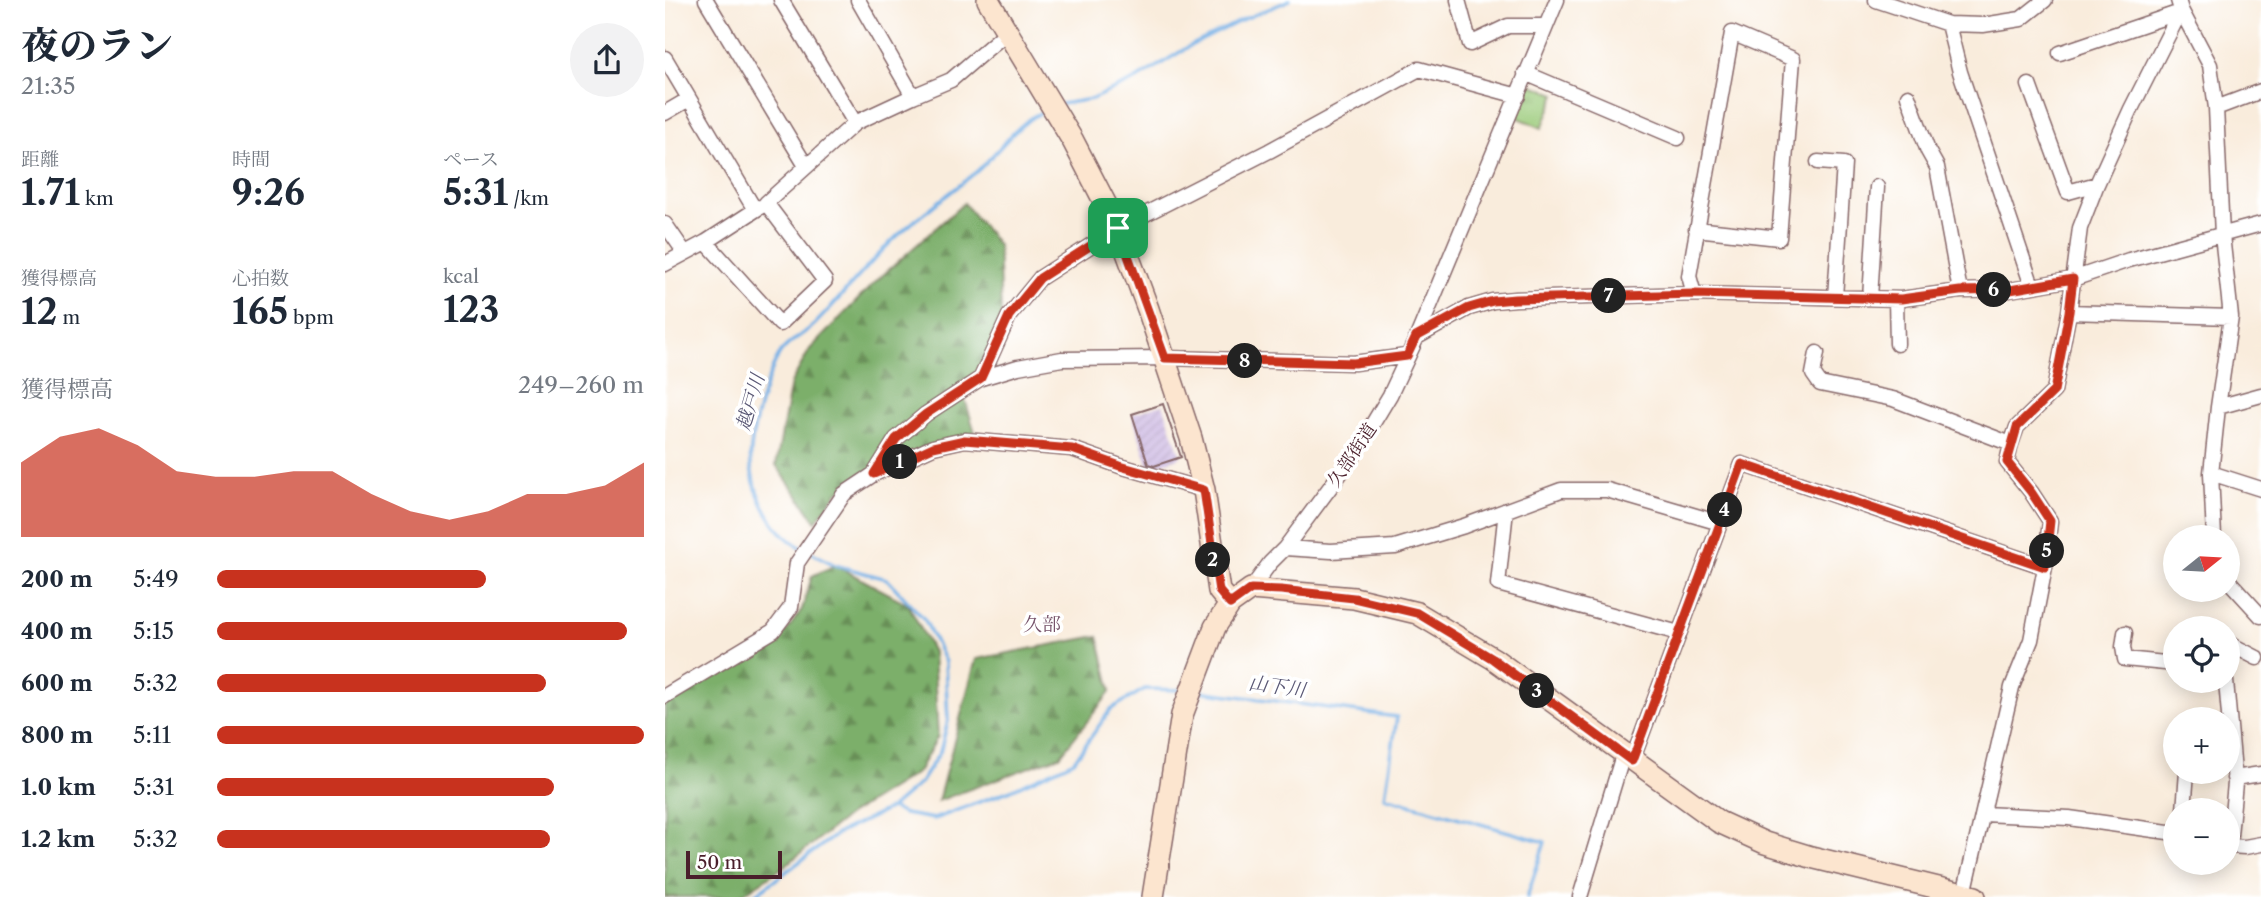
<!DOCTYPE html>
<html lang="ja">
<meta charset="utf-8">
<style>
body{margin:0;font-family:"Libre Caslon Text","Noto Serif JP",serif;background:#f2f2f3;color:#1f2937;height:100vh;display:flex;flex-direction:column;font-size:26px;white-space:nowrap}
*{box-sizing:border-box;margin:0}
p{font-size:23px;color:#747a83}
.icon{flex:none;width:38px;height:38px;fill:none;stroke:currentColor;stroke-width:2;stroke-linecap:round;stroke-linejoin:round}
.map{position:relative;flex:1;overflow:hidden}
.drawer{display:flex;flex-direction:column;background:#fff;width:665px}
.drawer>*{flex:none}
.needle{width:46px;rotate:72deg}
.fabs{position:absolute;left:1498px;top:525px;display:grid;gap:14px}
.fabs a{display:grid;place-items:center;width:77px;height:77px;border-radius:50%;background:#fff;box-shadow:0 4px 18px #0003;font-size:35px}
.scale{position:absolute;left:21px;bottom:18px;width:96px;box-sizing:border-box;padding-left:7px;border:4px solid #4a1f2b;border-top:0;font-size:19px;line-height:24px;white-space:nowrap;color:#4a1f2b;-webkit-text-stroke:5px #fff;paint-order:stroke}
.pin{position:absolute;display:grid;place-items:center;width:60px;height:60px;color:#fff;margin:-30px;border-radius:14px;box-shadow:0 4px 10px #0006}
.km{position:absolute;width:35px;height:35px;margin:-18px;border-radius:50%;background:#222;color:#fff;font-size:19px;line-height:35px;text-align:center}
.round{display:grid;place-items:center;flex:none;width:74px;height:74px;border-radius:37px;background:#f2f2f3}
.head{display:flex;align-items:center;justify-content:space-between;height:119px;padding:0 21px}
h1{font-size:38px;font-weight:800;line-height:52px}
.stats{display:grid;grid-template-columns:repeat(3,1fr);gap:10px;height:119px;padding:7px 21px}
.stats div{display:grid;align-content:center}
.stats b{font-size:35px;font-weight:800}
.stats small{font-size:19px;font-weight:400}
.stats p{font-size:19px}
.chart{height:196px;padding:14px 21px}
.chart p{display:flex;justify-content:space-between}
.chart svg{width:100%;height:126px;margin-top:7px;fill:#c8321e;opacity:.7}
ul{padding:0 21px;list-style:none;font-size:23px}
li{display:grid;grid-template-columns:112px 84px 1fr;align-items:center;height:52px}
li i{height:18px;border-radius:9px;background:#c8321e}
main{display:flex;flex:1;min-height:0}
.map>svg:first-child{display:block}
</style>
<main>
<section class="drawer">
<div class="head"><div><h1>夜のラン</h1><p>21:35</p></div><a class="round"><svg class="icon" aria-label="share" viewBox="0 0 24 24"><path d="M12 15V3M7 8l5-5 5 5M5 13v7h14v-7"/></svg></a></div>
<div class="stats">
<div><p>距離</p><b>1.71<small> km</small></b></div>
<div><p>時間</p><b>9:26</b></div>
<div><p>ペース</p><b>5:31<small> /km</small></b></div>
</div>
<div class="stats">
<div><p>獲得標高</p><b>12<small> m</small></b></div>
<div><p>心拍数</p><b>165<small> bpm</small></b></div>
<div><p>kcal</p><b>123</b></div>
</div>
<div class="chart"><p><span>獲得標高</span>249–260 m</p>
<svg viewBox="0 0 160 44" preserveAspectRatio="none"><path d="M0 44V18L10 9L20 6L30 12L40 21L50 23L60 23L70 21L80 21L90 29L100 35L110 38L120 35L130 29L140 29L150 26L160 18V44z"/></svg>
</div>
<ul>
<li><b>200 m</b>5:49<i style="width:63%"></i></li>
<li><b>400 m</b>5:15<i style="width:96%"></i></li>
<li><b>600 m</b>5:32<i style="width:77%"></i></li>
<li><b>800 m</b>5:11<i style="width:100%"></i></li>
<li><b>1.0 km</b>5:31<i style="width:79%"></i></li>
<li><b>1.2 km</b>5:32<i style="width:78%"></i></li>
</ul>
</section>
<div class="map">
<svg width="1596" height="897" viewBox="0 0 1596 897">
<defs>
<pattern id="grass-tufts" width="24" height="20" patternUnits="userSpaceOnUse" patternTransform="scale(1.75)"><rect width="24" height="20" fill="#9bcb7a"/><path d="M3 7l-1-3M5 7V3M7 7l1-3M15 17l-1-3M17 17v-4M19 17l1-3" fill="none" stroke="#87ae6a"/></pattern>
<pattern id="forest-firs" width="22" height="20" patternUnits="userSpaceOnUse" patternTransform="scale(1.75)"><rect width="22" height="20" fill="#7caf6a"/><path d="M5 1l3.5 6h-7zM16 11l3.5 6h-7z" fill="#688e57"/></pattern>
<pattern id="building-hatch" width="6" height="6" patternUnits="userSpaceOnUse" patternTransform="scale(1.75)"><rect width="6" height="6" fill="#cbb6e2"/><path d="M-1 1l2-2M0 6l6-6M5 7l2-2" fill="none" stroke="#b09cc2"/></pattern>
</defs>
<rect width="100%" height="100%" fill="#fff"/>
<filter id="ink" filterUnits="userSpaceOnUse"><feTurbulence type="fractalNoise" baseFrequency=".0143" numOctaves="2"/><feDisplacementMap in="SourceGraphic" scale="14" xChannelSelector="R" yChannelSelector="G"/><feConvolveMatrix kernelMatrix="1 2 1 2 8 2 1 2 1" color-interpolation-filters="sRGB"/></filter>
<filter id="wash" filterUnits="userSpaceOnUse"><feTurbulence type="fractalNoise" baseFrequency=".00686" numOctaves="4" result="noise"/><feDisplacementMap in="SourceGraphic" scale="28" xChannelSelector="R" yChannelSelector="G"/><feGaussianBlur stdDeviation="1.57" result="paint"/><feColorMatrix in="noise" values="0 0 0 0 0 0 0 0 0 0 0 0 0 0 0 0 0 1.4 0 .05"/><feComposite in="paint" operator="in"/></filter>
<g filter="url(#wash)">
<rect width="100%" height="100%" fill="#f9ecdc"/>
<path fill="url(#grass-tufts)" stroke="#727552" stroke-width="2" d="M860,82L891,94L877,128L849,116Z"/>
<path fill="url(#forest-firs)" stroke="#63674a" stroke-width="2" d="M299,203L333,245L337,333L298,393L311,436L173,491L151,521L111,465L126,383L145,349L209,283Z
M170,565L243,604L268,652L273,736L253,772L184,815L117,868L73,897H0V701L121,632L137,609L147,576Z
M433,636L446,691L395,756L273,801L311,659Z"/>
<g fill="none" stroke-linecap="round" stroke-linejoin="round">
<path stroke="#75b0e6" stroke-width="3.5" d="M396,104L427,99L470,80L523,47L577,20L625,0
M137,548C105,531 82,484 86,448C89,421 100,381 113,357C119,344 138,335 149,325C173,301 194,275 217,251C245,221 280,198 311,172C334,152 353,120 382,110
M534,691L732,717L720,797L880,842L862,897
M226,808L239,814L269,819L346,790L409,761L446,709L480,689L520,690
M87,897L172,834L226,808L255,783L275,752L283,721L280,662L260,620L222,579L170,565L144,551"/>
</g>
<g id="blocks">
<path fill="url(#building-hatch)" d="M498,404L516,457L489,466L483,464L467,414Z"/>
</g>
</g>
<g filter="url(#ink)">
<use href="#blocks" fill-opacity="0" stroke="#876769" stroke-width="2"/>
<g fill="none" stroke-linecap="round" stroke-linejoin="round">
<defs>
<path id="street" d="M41,0L141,166
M116,0L190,123
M193,0L248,96L286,80L342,32
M793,0L805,44L843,26H881
M1211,0L1283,24L1318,25L1356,19L1380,0
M1516,10L1545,65L1551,108L1557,235L1566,317L1553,407L1546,473L1596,489
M1283,24L1295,72L1367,286
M1395,53L1515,12
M0,58L90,210
M860,73L1013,138
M1364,85L1403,192L1432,184
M1243,96L1263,151L1272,167L1295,291
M1551,108L1596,91
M0,113L24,99
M1153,162L1179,164L1170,297
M0,224L20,253
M41,242L95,207
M0,264L41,242L115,324L160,281L101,203L190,123L248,96
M1029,294L1024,276L1067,33L1128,59L1114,238L1031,229
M1205,298L1212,187
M1231,299L1232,344
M1404,312L1566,317
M752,337L804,308L828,301L850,299L1029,294L1236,299L1295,291L1345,290L1408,279L1464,260L1596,224
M1152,353L1148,374L1155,384L1228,399L1346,444
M316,378L344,316L375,278L453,228L604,151L754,69L853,96
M1553,407L1596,395
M1546,473L1549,537
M209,474L231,439L261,414L316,378L353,367L397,359L500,358L689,363L742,356
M841,510L833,584L1014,633
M620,548L666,551L730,547L799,526L896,490H942L1055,523
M1380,567L1385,521L1366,492L1342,462L1346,444L1352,427L1389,391L1404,312L1415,228L1432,184L1466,109L1516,10L1513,0
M1563,580L1596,616
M586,589L605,563L620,548L689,455L725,395L752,337L892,0
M1460,633L1458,647L1460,659L1510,664
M1563,643L1592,658
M1561,681L1570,783L1564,846L1580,847L1596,844
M0,696L108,631L126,607L132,563L179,494L209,474L268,447L300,440L407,449L455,466L539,490
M967,761L1077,464L1380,567L1366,640L1347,687L1299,894
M1569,778L1596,774
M1519,810L1522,772
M1318,814L1404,818L1510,833
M915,897L958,755"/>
<path id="secondary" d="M323,0L408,141L453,228L483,309L526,438L539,490L554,591L565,604
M488,897L517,715L550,627L565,604L586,589L689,598L752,613L829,659L1054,822L1100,843L1146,857L1310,897"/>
</defs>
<use href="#street" stroke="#876769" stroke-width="17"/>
<use href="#secondary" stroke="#876769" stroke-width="24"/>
<use href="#street" stroke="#fff" stroke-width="14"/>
<use href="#secondary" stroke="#fce5cf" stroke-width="21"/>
</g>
</g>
<g fill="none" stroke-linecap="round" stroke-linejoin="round" filter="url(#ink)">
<defs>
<path id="route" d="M453,228L500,358L689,363L742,356L751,337L804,308L828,301L850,299L1029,294L1236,299L1295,291L1345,290L1408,279L1404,312L1389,391L1352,427L1342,462L1366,492L1385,521L1380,567L1077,464L967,761L828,659L752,613L689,598L616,590L586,589L565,604L554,591L539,490L455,466L407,449L300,440L268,447L209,474L231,439L261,414L316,378L344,316L375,278Z"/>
</defs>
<use href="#route" stroke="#fff" stroke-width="14"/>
<use href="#route" stroke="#c8321e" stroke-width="9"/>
</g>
<g text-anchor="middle" stroke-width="7" stroke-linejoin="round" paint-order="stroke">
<g font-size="18" fill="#4a1f2b" stroke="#fff">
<text transform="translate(687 455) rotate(-56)" y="6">久部街道</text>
</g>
<g font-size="19" font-style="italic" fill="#5b5976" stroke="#fff">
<text transform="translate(85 402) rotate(-74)" y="7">越戸川</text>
<text transform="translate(612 686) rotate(8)" y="7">山下川</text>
</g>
<g font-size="19" fill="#77546b" stroke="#fff">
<text x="377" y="631">久部</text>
</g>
</g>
</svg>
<div class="fabs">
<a><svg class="needle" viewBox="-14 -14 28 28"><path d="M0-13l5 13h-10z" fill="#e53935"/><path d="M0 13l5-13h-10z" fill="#747a83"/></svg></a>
<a><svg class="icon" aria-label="locate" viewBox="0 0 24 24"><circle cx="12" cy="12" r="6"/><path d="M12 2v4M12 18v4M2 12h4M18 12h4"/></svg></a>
<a>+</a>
<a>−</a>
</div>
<div class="scale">50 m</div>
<div class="pin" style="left:453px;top:228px;background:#1e9e55"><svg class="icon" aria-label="arrive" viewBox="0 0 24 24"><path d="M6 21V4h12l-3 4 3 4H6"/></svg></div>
<b class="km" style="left:235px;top:462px">1</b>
<b class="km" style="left:548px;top:560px">2</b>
<b class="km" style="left:872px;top:691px">3</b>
<b class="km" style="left:1060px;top:510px">4</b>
<b class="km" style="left:1382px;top:551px">5</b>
<b class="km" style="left:1329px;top:290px">6</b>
<b class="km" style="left:944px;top:296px">7</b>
<b class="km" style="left:580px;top:361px">8</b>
</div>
</main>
